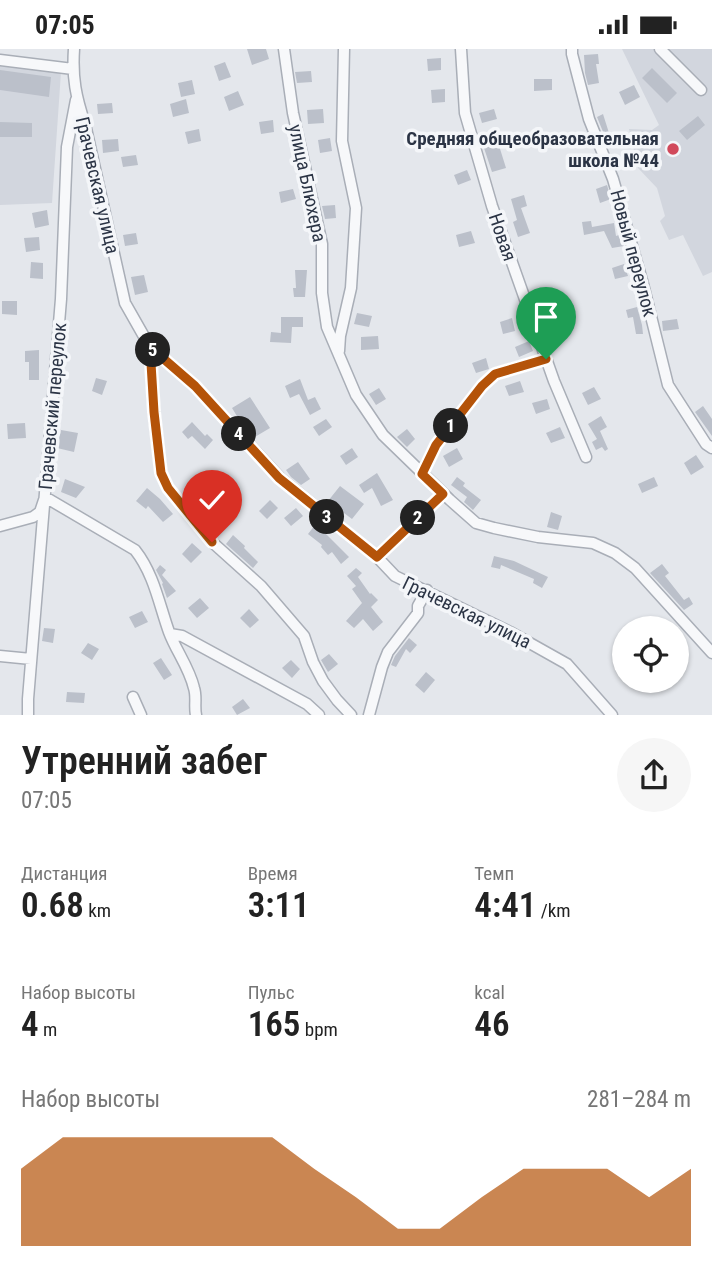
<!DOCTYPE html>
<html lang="ru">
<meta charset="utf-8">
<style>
body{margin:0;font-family:"Roboto Condensed",sans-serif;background:#f6f6f6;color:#222;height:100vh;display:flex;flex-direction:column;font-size:26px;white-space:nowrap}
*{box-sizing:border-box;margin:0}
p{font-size:23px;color:#767676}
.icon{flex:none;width:38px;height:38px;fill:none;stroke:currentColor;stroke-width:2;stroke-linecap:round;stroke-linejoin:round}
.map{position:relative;height:666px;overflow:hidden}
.panel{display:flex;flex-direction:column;background:#fff;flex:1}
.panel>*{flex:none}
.controls{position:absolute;left:612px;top:567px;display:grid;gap:14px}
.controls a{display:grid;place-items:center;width:77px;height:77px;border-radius:50%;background:#fff;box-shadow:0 2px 5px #0004;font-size:35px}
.pin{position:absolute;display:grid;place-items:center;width:60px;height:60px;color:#fff;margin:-72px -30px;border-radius:50% 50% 50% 0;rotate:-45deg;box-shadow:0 0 7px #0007}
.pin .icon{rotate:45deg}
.km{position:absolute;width:35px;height:35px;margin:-18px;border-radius:50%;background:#222;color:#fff;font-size:19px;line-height:35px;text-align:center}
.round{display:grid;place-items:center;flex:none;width:74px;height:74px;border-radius:37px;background:#f6f6f6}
.overview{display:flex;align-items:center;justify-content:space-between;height:119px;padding:0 21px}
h1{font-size:38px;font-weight:600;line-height:52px}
.stats{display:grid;grid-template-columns:repeat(3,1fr);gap:10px;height:119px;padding:7px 21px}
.stats div{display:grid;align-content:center}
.stats b{font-size:35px;font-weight:600}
.stats small{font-size:19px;font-weight:400}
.stats p{font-size:19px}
.chart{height:196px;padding:14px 21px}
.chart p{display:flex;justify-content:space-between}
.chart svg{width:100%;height:126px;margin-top:7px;fill:#b45309;opacity:.7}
.status{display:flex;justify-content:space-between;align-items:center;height:49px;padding:0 35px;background:#fff;direction:ltr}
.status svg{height:19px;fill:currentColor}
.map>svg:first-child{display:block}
</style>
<div class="status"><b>07:05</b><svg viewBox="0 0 49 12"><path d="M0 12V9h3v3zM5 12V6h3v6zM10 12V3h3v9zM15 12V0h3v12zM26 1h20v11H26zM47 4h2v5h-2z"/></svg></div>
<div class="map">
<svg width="712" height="666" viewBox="0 0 712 666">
<rect width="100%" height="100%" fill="#e4e7ec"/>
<path fill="#d2d6de" d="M622,0H712V223L703,227L683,186L669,191L660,172L665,167L657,139L638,119L629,80L652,81L659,76Z
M0,17L61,23L52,154L0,156Z"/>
<path fill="#bbc0ca" d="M247,0H266L269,10L252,16Z
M598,5L599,15H596L599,34L588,36L585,24L584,6Z
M441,9V21L428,22L427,10Z
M225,13L231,28L219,32L214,17Z
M652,19L677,44L667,54L642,29Z
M0,21L51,28L49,48L0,41Z
M311,22L312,33L297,34L295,23Z
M534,30H552V41L534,42Z
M192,31L195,45L181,48L178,34Z
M634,36L640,48L625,56L619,43Z
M445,40V53L432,54L431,41Z
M238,42L244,56L229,62L224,48Z
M186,50L189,64L173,68L170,55Z
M112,54L113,64L98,65L97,55Z
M323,60L324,74L308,75L307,61Z
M494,60L497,70L482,74L479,64Z
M603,65L609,84L613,83L615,94L608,95L597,68Z
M698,67L705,76L687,91L679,82Z
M273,71L274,83L261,85L259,73Z
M0,73L32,74V88H0Z
M199,80L201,92L188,95L185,83Z
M496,87L506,119L492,123L482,93Z
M330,89L332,102L320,104L318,91Z
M118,90L119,102L103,104L102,91Z
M136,106L138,116L123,118L121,108Z
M467,121L471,131L458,136L454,126Z
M607,136L611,150L600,154L596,140Z
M293,140L296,150L281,154L279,143Z
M524,146L527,157L521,159L530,184L518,188L513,173L517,171L511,150Z
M335,156L336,169L325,170L322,157Z
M47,161L49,176L35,179L32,164Z
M591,172L592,178L614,174L616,187L619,186L624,197L612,199L604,182L584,186L582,173Z
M471,182L475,194L459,198L456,186Z
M136,184L138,195L125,197L123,186Z
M39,188L40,201L26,203L24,189Z
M31,213L43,214V230L30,229Z
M624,215L628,227L615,230L612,219Z
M295,221H307L305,248H294L293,239H296Z
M144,226L148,243L135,246L131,228Z
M2,252H17V266L2,265Z
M637,258L642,276L643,285H636L633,268L628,269L626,261Z
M357,264L372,267L369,278L354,275Z
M281,268H303V278H292L291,294L270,293L271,283L281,284Z
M512,269L515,282L503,285L500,273Z
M677,270L679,280L663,282L662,272Z
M378,287L379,300L361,301V288Z
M529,292L533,302L519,308L515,298Z
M39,301V331H29V313H25V302Z
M486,309L489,320L476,324L472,314Z
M96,329L107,332L102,346L92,342Z
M300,330L308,351L315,348L321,360L310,366L299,345L290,349L285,337Z
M520,332L524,343L509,347L505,337Z
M594,338L601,350L588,356L582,344Z
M379,339L386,350L376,356L369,345Z
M250,348L270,379L253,389L243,377L232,359Z
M547,350L550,360L536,365L532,354Z
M703,357L712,370V387L695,363Z
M601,367L607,378L600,382L608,400L605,402L602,398L596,401L592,393L597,390L588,375Z
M326,370L332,378L319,387L313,378Z
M192,373L205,387L207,385L213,391L205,400L192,387L188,390L182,383Z
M25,374L26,389L8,390L7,375Z
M560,378L565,389L551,394L546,384Z
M407,380L415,390L407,398L397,388Z
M61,381L78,384L74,403L57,399Z
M352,399L358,408L346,416L340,407Z
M457,399L463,410L449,418L443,407Z
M696,406L704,418L691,426L684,414Z
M298,413L310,430L301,436L291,428L286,421Z
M377,424L393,451L381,457L372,439L364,444L359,436Z
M457,428L465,434L463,437L481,451L473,461L464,453L467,448L451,436Z
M654,428L658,437L642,444L638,435Z
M65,430L85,438L76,449L61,443Z
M340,437L364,455L352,470L328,452Z
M147,439L160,450L173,465L163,473L148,457L146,460L136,452Z
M270,451L278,459L267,470L259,462Z
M296,459L303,467L291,477L284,469Z
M551,463L562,467L558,481L547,478Z
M315,476L327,486L349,508L341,515L332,503L328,506L321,498L322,496L308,485Z
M233,486L245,497L244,499L258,513L253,519L226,495Z
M192,494L202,503L191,514L182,505Z
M494,507L514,512L548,528L542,539L533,534L534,530L501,516L500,520L491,518Z
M662,515L669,524L665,527L684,551L689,548L693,555L684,561L650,524Z
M160,516L166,521L162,526L176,542L167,549L162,535L163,534L156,521Z
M356,519L362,524L358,528L370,545L371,544L378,551L371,558L383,573L373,582L363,570L354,579L346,572L362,554L352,540L356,537L347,527Z
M200,549L209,559L197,569L188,559Z
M249,560L259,571L250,579L240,569Z
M142,562L148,573L135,579L129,568Z
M44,579L55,580L53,594L42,592Z
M409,589L417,596L410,604L406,600L396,618L391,616L395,607Z
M88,594L99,600L92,611L81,604Z
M329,605L338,615L328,623L321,611Z
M161,609L172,626L164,631L153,614Z
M291,611L300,620L292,629L282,619Z
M426,623L435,631L424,644L415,636Z
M67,643L85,644L84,654L66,653Z
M243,650L250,659L237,666L232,658Z"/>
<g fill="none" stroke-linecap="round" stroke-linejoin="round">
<defs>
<path id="minor" d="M74,0C72,29 76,48 85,75L125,254L150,298L195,337L280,429L377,508L395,527L510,583L567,615L612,666
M284,0L293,64L322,195V244L327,278L356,346L383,386L450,451L476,474L494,479L538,488L593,494L615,504L635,519L712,604
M461,0L465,64L492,157L554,332L586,408
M572,0V5L589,70L613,130L643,235L668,336L706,395L712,399
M660,0L701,41
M0,11L73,20
M150,298L154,363L161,424L168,439L212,493L261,537L304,587L313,613L323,632L337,651L351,666
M339,302L340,287L351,239L356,159L342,92L344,0
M422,424L436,396L482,337L495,325L546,310
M0,477L33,468L40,463L45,448L135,501C154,525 159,555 169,583C176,602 189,618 194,639C197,648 194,657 196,666
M377,508L443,445
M170,585L182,587L307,655L319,666
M0,607L31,610
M133,648L141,666
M28,666V650L61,250L67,98L76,51
M369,666L382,618L388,603L418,564V557L427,541"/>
</defs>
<use href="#minor" stroke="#a9aeb7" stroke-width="13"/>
<use href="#minor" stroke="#f7f8fa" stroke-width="10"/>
</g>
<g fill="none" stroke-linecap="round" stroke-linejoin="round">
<defs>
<path id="route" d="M212,493L168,439L161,424L154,363L150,298L195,337L279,429L377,508L443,445L422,425L436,396L482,337L495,325L546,310"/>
</defs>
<use href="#route" stroke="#fff" stroke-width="14"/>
<use href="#route" stroke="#b45309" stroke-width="9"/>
</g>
<circle fill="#d1495b" stroke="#f4f6f9" stroke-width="2.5" cx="673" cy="100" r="7"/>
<g text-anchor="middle" stroke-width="7" stroke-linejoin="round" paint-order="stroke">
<g font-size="19" font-weight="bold" fill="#2b3445" stroke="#f4f6f9" text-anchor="end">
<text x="659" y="96">Средняя общеобразовательная<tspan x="659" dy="22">школа №44</tspan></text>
</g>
<g font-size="19" fill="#2b3445" stroke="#f4f6f9">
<text transform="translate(308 134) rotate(78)" y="7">улица Блюхера</text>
<text transform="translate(98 136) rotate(77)" y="7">Грачевская улица</text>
<text transform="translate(503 188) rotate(71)" y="7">Новая</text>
<text transform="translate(634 204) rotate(75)" y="7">Новый переулок</text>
<text transform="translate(52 357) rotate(-85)" y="7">Грачевский переулок</text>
<text transform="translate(467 563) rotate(26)" y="7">Грачевская улица</text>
</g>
</g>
</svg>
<div class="controls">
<a><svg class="icon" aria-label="locate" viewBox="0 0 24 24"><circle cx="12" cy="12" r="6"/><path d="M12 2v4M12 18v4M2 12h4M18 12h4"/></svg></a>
</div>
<div class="pin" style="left:546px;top:310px;background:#1e9e55"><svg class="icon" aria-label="arrive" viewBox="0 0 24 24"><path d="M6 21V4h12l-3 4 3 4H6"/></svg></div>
<div class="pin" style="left:212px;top:493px;background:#d93025"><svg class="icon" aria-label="check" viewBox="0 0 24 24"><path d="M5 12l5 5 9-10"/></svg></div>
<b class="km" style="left:451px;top:377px">1</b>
<b class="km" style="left:418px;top:469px">2</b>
<b class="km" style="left:327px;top:468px">3</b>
<b class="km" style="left:239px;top:385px">4</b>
<b class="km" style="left:153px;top:301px">5</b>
</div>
<section class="panel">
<div class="overview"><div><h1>Утренний забег</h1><p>07:05</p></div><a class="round"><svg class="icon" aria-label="share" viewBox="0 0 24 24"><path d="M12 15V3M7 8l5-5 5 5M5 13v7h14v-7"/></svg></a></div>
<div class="stats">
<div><p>Дистанция</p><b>0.68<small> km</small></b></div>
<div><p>Время</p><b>3:11</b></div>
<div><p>Темп</p><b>4:41<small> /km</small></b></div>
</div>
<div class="stats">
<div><p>Набор высоты</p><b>4<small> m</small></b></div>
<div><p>Пульс</p><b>165<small> bpm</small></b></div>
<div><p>kcal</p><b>46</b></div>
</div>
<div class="chart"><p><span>Набор высоты</span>281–284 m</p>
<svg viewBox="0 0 160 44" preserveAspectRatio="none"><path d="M0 44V17L10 6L20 6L30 6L40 6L50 6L60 6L70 17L80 27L90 38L100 38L110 27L120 17L130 17L140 17L150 27L160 17V44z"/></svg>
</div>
</section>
